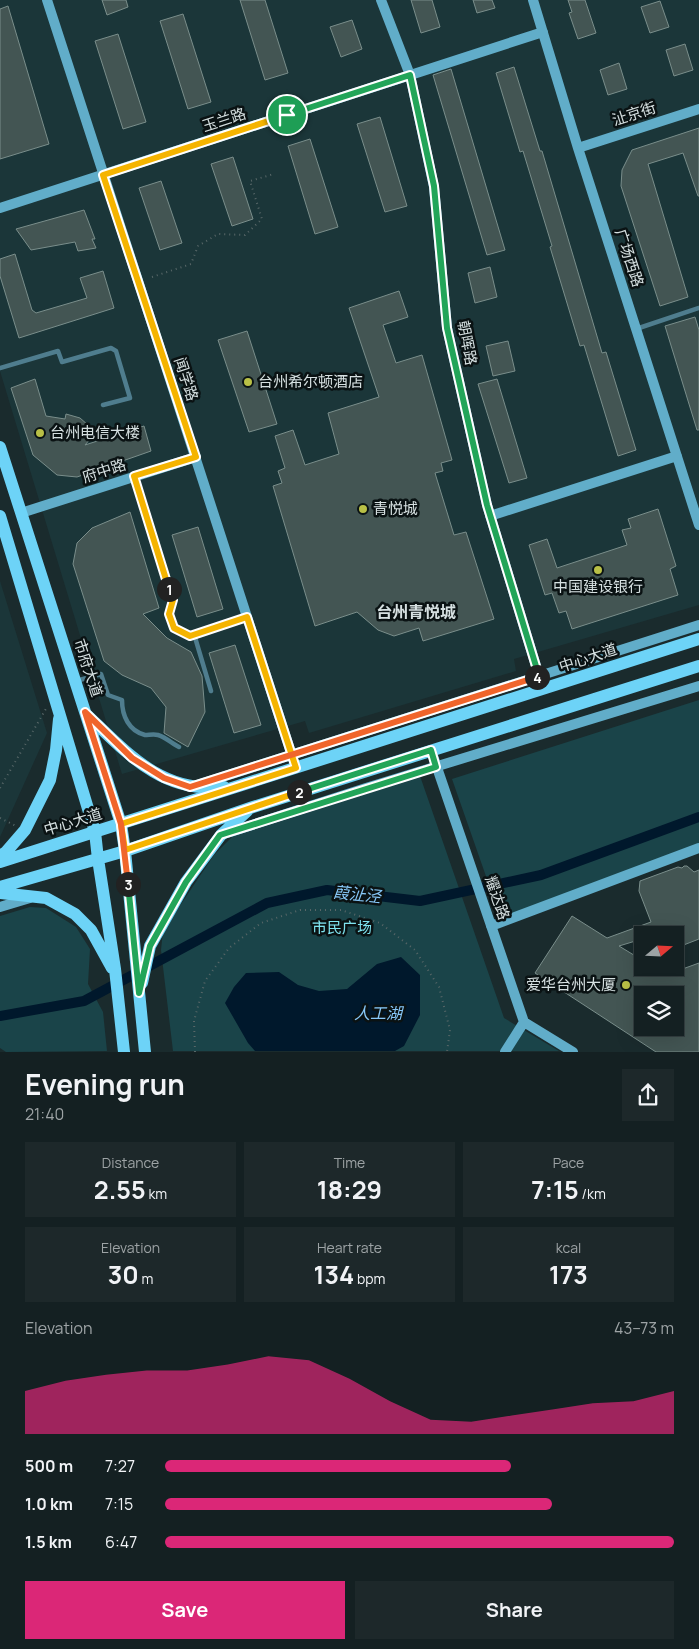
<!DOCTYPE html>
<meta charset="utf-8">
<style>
body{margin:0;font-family:Manrope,"Noto Sans SC",sans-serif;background:#1d282a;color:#f1f3f6;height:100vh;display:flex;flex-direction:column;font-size:19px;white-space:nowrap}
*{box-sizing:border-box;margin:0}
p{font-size:16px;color:#9da3a5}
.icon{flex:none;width:28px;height:28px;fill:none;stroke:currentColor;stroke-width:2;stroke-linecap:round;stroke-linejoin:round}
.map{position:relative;height:1052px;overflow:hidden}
.drawer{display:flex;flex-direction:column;background:#142022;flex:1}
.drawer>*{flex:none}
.needle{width:32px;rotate:71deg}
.buttons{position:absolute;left:634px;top:926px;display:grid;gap:10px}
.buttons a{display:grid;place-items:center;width:50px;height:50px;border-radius:0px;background:#142022;box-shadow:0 5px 20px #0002,0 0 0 1px #333e40;font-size:25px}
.pin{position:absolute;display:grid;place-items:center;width:42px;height:42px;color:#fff;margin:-21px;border:2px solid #fff;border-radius:50%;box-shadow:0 1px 5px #0007}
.km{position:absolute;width:25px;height:25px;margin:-12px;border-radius:50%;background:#222;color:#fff;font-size:14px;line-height:25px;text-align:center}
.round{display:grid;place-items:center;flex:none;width:52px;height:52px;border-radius:0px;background:#1d282a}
.summary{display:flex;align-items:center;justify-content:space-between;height:85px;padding:0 25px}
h1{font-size:28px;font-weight:700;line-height:38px}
.figures{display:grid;grid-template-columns:repeat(3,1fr);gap:8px;height:85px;padding:5px 25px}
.figures div{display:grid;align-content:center;border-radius:0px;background:#1d282a;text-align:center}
.figures b{font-size:25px;font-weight:700}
.figures small{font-size:14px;font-weight:400}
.figures p{font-size:14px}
.chart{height:140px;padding:10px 25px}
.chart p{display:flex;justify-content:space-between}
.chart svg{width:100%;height:90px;margin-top:5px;fill:#db2777;opacity:.7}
.primary-button{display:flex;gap:10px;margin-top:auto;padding:10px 25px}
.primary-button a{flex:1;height:58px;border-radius:0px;background:#db2777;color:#fff;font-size:20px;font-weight:700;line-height:58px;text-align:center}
.primary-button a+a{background:#1d282a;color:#f1f3f6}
ul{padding:0 25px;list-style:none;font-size:16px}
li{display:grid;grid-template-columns:80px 60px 1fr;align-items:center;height:38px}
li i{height:12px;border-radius:6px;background:#db2777}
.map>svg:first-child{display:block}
</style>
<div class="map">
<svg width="699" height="1052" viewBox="0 0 699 1052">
<rect width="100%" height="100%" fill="#1a2b2d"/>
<path fill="#1b3639" d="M0,0H699V605L514,659L516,671L309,733L305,721L122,774L0,371Z
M0,581L47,733L0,837Z"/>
<path fill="#1a4449" d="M699,700V848L502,922L452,779Z
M420,776L504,1018L559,1051H173L161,950L163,931L214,855L235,834Z
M30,907L46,908L76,927L90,949L88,984L103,1012L107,1051L6,1052L0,1048V916Z"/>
<path fill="#00182c" d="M401,957L420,975V1015L404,1046L395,1051H255L248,1043L225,1003L234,987L246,973L279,972L298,985L319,991L347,989L377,964Z"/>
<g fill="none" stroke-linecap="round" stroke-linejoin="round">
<path stroke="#00182c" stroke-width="10" d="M0,1016L84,1001L267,903L327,890L420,901L541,875L699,817"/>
</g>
<path fill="#435553" stroke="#7a8e8b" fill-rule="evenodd" d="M102,0H126L128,7L107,15Z
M240,0H265L288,73L265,80Z
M411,0H432L440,27L421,33Z
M473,0H492L495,8L477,13Z
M568,0H585L596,33L578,39L569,13L572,12Z
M660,1L669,27L650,33L641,7Z
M8,6L49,144L0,159V9Z
M183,14L211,102L188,109L160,21Z
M352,20L362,49L341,57L330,27Z
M118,34L146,122L123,129L95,41Z
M685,44L693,70L674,76L666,50Z
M619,63L627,89L608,95L600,70Z
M514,67L540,151H542L602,353L606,352L636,450L618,456L584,345L580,346L550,247L552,246L523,151L520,152L496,73Z
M451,69L505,250L487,255L433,75Z
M380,117L407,206L385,212L357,124Z
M699,128V196H698L683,153L648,164L688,297L660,306L621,186L622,170L632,150Z
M310,139L338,227L315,234L288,146Z
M233,157L253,219L232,226L211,164Z
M161,181L182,243L160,250L139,188Z
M84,210L95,239H92L96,248L78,251L75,242L31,250L16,229Z
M15,254L32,310L36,313L87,298L80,278L103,271L114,308L19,338L0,276V259Z
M490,267L497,297L475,303L468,273Z
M399,291L408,317L383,325L396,363L422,355L452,460L441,463L443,471L435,473L454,535L466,532L494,619L423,641L419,628L394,636L378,630L357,612L315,626L273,486L282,483L278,471L285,468L275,436L293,430L305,465L339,454L328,413L379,397L349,308Z
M695,317L699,330V430H697L665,326Z
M247,331L277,424L249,432L218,340Z
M508,341L515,371L493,376L486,346Z
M35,379L46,416L65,419L66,414L80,418L96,432L85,445L144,426L151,451L77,477L57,475L33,455L11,388Z
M497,379L527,478L509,483L478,384Z
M658,509L676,566L670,569L678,595L572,629L566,611L559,613L552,593L545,595L529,545L547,539L557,568L627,545L622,530L631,528L628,519Z
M130,512L159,608L143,614L167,638L191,652L202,676L205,712L188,747L164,733L166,707L151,688L122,675L104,661L73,564L77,543L92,528Z
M198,527L223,609L197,617L172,535Z
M235,645L261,725L234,733L209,653Z
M684,866H687L694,872L699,870V939L681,946L678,938L675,939V935H665L664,933L656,935H642V939L619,946L642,960V968H654L666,975L699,963V1052H656L535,973L572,916L607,938L651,922L639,891L640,881L678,867L682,868ZM642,995H675V1028H642Z"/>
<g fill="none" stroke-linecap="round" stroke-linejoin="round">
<path stroke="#586768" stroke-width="2" stroke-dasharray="1 4" stroke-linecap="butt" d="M152,277L191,264L198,246L218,234L245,235L262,219L250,181L274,174
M0,788L47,707
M0,818L16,826
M195,1052L194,1021L205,981L229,948L261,923L300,910H341L380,923L415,950L439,987L450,1030L447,1052"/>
<path stroke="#4f7d8e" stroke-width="4.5" d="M636,329L699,308
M0,368L58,351L62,362L111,348L116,351L130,398L103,405
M135,478L173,600L169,614L173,628L190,636L246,617
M194,634L211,691
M76,681L101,674L108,695L122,700C122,716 129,731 145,735C149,735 154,734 158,735C165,737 173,744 179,747"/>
<path stroke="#61adc9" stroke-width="10" d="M47,0L296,768
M381,0L410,75L434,187L447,328L487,505L543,689
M533,0L578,148L699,525
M578,148L699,109
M0,208L543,32
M21,513L196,457
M490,516L677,456
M431,750L524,1022L505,1052
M197,785L699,625
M224,834L366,788L699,686
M0,907L30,898
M491,926L699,848
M524,1022L573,1052"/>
<path stroke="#6dd3f7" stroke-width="12" d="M0,447L121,824L125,851L145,1052
M0,516L95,832L98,859L115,969L124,1052
M86,714C127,753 162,794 224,787
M0,856L6,852L25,830L50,780L56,750L59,719
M0,862L699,639
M0,887L125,851L253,807L699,666
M0,893L46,898L75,914L91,930L112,968
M142,983L150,946L186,882L221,835L247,811"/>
</g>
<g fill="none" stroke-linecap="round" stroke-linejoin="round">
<defs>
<path id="split-1" d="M169,589L134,476L196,457L103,175L287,115"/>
<path id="split-2" d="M169,589L173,600L169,614L174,628L190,636L247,617L296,768L121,824L125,850L299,792"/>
<path id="split-3" d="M128,884L139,993L150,946L186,882L220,835L436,767L431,750L299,792"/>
<path id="split-4" d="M128,884L121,824L85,712L132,758L164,778L190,787L537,677"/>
<path id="split-5" d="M287,115L410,75L434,186L447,328L487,505L539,676L537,677"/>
</defs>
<use href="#split-1" stroke="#fff" stroke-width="10"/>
<use href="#split-2" stroke="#fff" stroke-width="10"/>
<use href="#split-3" stroke="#fff" stroke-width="10"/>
<use href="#split-4" stroke="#fff" stroke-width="10"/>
<use href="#split-5" stroke="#fff" stroke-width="10"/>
<use href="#split-1" stroke="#f5b400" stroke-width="6"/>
<use href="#split-2" stroke="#f5b400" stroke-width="6"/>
<use href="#split-3" stroke="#22a559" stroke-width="6"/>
<use href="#split-4" stroke="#f0652b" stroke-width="6"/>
<use href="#split-5" stroke="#22a559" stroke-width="6"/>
</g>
<g fill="#b9c046" stroke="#0a1213" stroke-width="2">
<circle cx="248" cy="382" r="5"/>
<circle cx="40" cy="433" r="5"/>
<circle cx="363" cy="509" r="5"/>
<circle cx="598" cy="570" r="5"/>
<circle cx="626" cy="985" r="5"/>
</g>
<g text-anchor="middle" stroke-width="5" stroke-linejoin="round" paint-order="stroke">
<g font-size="15" fill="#d6e0e1" stroke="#0a1213">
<text transform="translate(634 114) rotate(-18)" y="5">沚京街</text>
<text transform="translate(224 120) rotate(-18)" y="5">玉兰路</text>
<text transform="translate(629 258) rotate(72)" y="5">广场西路</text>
<text transform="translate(467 343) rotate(79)" y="5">朝晖路</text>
<text transform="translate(186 379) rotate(72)" y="5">闻学路</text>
<text transform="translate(104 471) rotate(-18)" y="5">府中路</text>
<text transform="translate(588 658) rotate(-18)" y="5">中心大道</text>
<text transform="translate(88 668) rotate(72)" y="5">市府大道</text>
<text transform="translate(73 822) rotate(-17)" y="5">中心大道</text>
<text transform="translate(497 898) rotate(71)" y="5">耀达路</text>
</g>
<g font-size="15" fill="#d6e0e1" stroke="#0a1213" text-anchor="start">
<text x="258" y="387">台州希尔顿酒店</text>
<text x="50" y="438">台州电信大楼</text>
<text x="373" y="514">青悦城</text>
<text x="598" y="592" text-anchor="middle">中国建设银行</text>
<text x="616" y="990" text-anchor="end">爱华台州大厦</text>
</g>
<g font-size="15" fill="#7fe4f0" stroke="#0a1213">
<text x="342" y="933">市民广场</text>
</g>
<g font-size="16" font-weight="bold" fill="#d6e0e1" stroke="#0a1213">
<text x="416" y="618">台州青悦城</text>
</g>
<g font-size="16" font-style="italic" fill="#87c8f9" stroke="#0a1213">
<text transform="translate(357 894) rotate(6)" y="6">葭沚泾</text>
<text x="378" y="1019">人工湖</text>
</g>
</g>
</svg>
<div class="buttons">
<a><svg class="needle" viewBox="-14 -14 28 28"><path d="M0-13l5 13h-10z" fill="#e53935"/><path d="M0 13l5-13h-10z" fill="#9da3a5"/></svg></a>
<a><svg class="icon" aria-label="layers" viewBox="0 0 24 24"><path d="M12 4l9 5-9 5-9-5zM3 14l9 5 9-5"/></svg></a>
</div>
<div class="pin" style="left:287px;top:115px;background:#1e9e55"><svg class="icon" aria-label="arrive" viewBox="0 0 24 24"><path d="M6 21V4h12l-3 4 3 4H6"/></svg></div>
<b class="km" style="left:169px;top:589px">1</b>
<b class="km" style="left:299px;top:792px">2</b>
<b class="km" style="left:128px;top:884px">3</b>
<b class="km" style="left:537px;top:677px">4</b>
</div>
<section class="drawer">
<div class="summary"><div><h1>Evening run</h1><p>21:40</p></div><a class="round"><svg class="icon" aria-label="share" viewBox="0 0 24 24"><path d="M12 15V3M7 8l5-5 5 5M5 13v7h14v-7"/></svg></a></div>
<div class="figures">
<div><p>Distance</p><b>2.55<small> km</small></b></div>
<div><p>Time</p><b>18:29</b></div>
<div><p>Pace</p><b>7:15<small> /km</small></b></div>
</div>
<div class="figures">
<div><p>Elevation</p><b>30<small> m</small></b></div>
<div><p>Heart rate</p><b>134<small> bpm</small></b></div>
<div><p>kcal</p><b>173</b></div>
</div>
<div class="chart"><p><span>Elevation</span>43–73 m</p>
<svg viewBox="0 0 160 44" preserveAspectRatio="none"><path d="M0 44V23L10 18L20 15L30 13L40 13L50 10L60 6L70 8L80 17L90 28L100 37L110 38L120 35L130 32L140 29L150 28L160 23V44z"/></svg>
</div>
<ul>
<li><b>500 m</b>7:27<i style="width:68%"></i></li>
<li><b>1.0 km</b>7:15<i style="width:76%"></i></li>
<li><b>1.5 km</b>6:47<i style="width:100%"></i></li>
</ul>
<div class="primary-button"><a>Save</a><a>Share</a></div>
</section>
